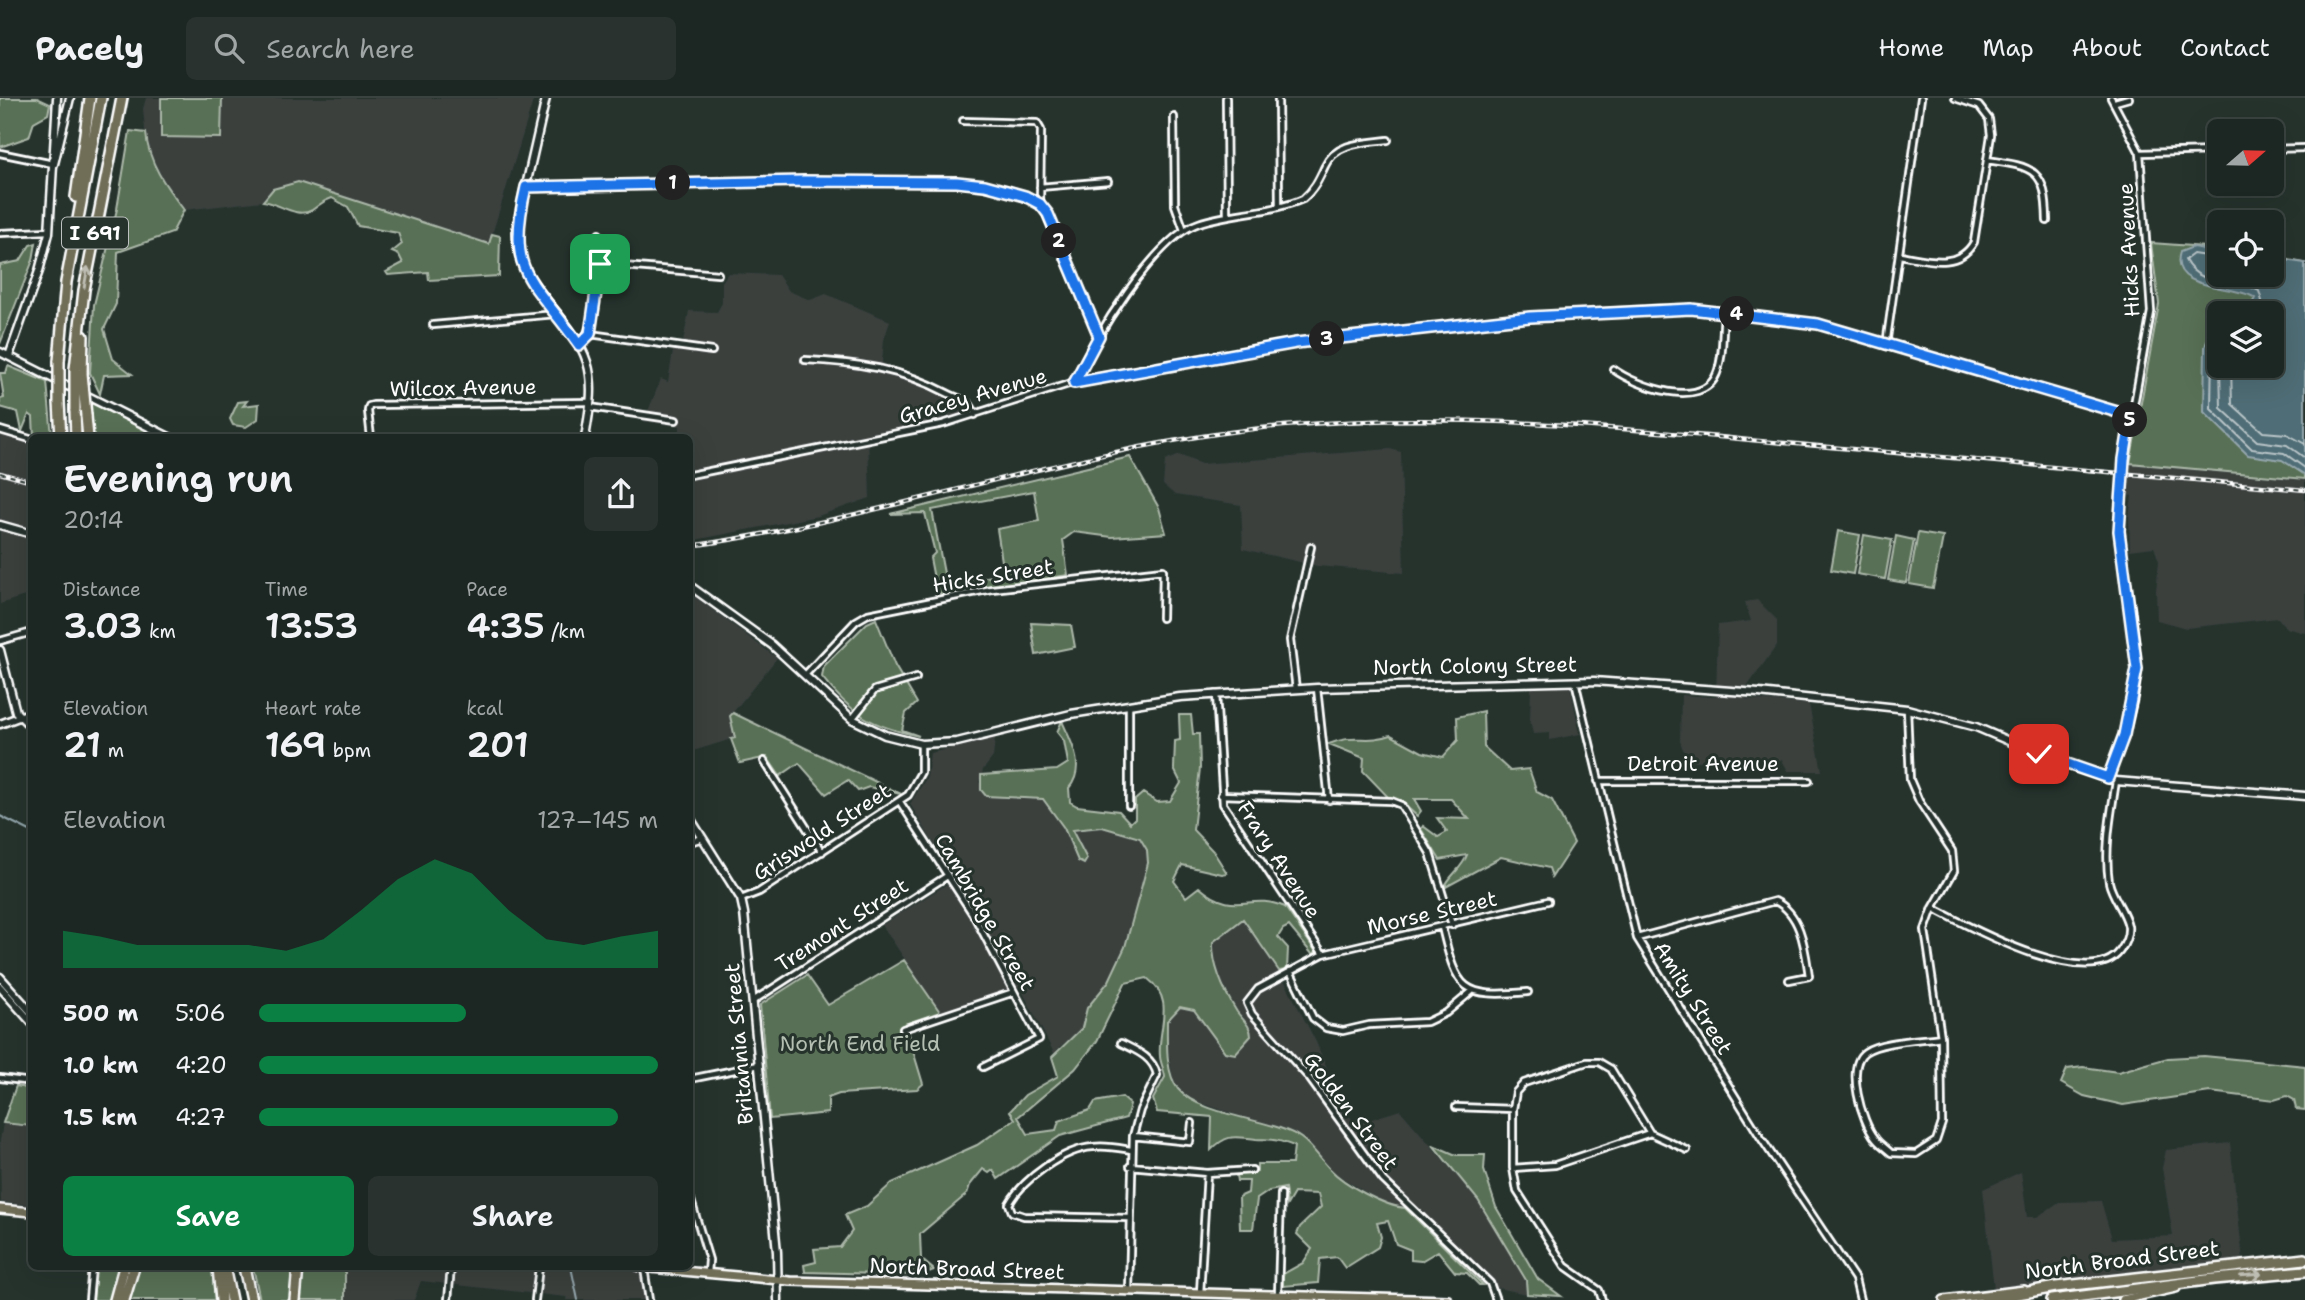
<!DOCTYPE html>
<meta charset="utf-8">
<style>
body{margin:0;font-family:"Shantell Sans",sans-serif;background:#29322f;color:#f1f3f6;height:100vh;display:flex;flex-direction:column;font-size:26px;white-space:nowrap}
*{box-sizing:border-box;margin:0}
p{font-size:23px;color:#a0a5a5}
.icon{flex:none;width:38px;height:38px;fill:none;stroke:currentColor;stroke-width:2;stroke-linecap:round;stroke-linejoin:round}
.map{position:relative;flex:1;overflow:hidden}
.panel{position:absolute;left:28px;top:336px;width:665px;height:836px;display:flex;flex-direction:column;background:#1c2622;border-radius:10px;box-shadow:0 7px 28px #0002,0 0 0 2px #3a4340}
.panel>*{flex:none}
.needle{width:46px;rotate:70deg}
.buttons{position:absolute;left:2207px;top:21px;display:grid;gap:14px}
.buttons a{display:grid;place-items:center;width:77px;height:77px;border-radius:10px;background:#1c2622;box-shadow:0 7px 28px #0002,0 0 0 2px #3a4340;font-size:35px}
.pin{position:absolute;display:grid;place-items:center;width:60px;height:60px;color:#fff;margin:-30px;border-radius:14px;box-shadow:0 4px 10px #0006}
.km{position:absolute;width:35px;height:35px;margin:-18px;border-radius:50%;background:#222;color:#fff;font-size:19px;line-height:35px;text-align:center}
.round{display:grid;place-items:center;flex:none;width:74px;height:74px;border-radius:10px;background:#29322f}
.head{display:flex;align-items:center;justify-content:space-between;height:119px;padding:0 35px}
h1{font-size:38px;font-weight:600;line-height:52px}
.metrics{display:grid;grid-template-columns:repeat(3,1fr);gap:10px;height:119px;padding:7px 35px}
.metrics div{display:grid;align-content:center}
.metrics b{font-size:35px;font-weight:600}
.metrics small{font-size:19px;font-weight:400}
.metrics p{font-size:19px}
.chart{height:196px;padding:14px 35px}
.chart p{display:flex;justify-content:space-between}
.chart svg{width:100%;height:126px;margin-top:7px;fill:#0b8043;opacity:.7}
.cta{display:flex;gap:14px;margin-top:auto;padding:14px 35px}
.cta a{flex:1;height:80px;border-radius:10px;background:#0b8043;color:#fff;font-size:28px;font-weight:600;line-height:80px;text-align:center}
.cta a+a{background:#29322f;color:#f1f3f6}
ul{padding:0 35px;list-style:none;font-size:23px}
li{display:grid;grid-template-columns:112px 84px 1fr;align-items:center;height:52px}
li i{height:18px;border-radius:9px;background:#0b8043}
header{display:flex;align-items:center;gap:42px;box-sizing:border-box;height:98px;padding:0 35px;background:#1c2622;border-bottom:2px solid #3a4340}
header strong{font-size:33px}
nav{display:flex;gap:38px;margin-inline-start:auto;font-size:24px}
.search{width:490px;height:63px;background:#29322f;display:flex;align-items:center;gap:18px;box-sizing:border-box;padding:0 24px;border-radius:10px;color:#a0a5a5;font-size:26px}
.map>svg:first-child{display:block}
</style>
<header>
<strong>Pacely</strong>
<div class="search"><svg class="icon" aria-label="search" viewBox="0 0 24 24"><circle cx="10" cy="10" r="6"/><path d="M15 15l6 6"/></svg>Search here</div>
<nav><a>Home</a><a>Map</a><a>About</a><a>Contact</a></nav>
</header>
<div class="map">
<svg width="2305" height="1202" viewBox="0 0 2305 1202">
<rect width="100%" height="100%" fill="#26332d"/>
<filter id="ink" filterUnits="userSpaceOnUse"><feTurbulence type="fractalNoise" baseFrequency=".0143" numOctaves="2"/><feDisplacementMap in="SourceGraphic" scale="14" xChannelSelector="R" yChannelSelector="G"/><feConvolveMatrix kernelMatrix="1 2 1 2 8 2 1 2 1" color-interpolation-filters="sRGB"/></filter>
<g filter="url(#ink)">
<path fill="#3a403e" d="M146,0H534L489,146L298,84L264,99L263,103L184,112L169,92L147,51L143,11Z
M728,175L778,177L789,193L810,202L826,196L890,223L884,242L882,264L891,276L921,283L956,305L966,306L970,314L942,325L868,338L870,400L818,418L690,443V340L680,339V328L644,323L661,281L668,284L673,253L683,244L689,213L717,214L722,205V184Z
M0,335L32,346L31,496L0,506Z
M1390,351L1401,354L1404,475L1317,468L1243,451L1241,407L1175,397L1163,387L1165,363L1179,357L1201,366Z
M2130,365L2305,381V535L2286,530L2278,520L2186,530L2157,522L2156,493L2159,463L2154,449L2130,452L2129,419L2132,398L2127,397Z
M690,495L777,560L730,618L735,640L690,654Z
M1757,502L1777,522V547L1747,589L1746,601L1809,606L1822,673H1788L1782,662L1687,663L1680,643L1681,597L1716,599L1718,527L1751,523L1745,504Z
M1570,587L1580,636L1550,642V635L1533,636L1530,622L1531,589Z
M995,640L993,659L983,672L979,684L986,698L1043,701L1071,732L1081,729L1119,732L1140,740L1147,752L1148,765L1125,849L1109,883L1087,910L1082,931L1057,951L1058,956L1055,957L1020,889L940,914L882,827L955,781L910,706L927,679L930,655Z
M1243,821L1284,882L1316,944L1329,975L1323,986L1356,1026L1400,1012L1478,1102L1526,1182L1527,1196L1483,1187L1405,1110L1389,1109L1333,1074L1301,1039L1198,1004L1179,993L1173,982L1167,945V923L1180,909L1194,912L1225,954L1250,930L1237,913L1216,872L1213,859V844Z
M3,1025L31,1028V1107L1,1104L0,1043Z
M2230,1045L2243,1162L1994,1191L1983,1091L2021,1074L2027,1119H2037L2059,1104L2101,1103L2112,1141L2173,1138L2162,1070L2166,1052Z
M345,1169H640L645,1202H567L566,1199L421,1183L414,1202H345Z"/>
<path fill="#587054" stroke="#acb8aa" stroke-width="2" fill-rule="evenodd" d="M0,0H37L50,6L48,16L34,24L29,39L0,49Z
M161,0H222L221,40L161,39Z
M130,33L146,35C148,64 166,89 184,112L172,135L118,154L116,206L104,231L113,261L132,276L104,277L100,296L90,275L94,207L117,111Z
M298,84L489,146L492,136L500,138L499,178L429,182L428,174L388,177L386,174L403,165L399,157L392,154L402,146L398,135L358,128L348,109L332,100C322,103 320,107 312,112C296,121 279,105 263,103L273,91Z
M36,145L33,162L0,246V167L20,163L30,147Z
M2151,145L2219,150V177H2272V159L2305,165V381L2130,365L2159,206ZM2219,215H2272V268H2219Z
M8,268L47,284L52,339H34L33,319L29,316L22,333L18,314L0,309V301L4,300L0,275H6Z
M247,303L243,308L259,306L258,321L246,329L233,327L230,321L238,304Z
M89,304L162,339H93Z
M1130,359L1159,410L1166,435L1112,439L1074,434L1063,442L1068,477L943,498L936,491L930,460L935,455L925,415L890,416ZM1034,393L1039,423L997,431L1004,476L946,486L932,412Z
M1838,433L1860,437L1853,476L1831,472Z
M1918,435L1943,439L1933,490L1909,486Z
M1864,437L1892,442L1885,481L1857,476Z
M1896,438L1914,442L1906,485L1888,482Z
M876,521L895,568L917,605L906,615L902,632L919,638C873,629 851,616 822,579L824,568L867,525Z
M1031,525L1071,527L1075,549L1036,557Z
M1483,613L1484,649L1510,673L1529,671L1537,694L1552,702L1574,745L1552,779L1549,770L1501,759L1444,790C1450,776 1462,771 1467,757L1440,762L1421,731L1423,728L1438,739L1447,734L1437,720L1469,721L1451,701H1414L1421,713L1417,718L1400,703L1388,699L1363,673L1364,660L1329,646C1354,635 1367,646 1391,637L1422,654L1443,659L1458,642L1457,619Z
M733,615L901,696L869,689L858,693L848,682L826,696L799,665L780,678L767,659L740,665L731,641L735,640L730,618Z
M1179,617H1191L1193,636H1199L1200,670L1193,732L1213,753L1227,775L1222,776L1182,767L1174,783L1186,799L1199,789C1237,821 1248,793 1285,809L1316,854L1312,856L1289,828L1283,831L1278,839L1288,850L1287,872L1279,873L1243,821L1213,844C1212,869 1224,893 1237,914C1243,922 1251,928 1251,938L1235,956L1225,954L1194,912L1180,909L1167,923C1167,943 1165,975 1178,991C1200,1018 1275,1021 1301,1040C1312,1048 1321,1062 1330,1071C1345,1087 1384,1108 1405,1110L1483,1187H1479L1467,1175L1455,1174L1438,1153L1421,1163L1411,1162V1152L1396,1146L1388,1123L1377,1125L1381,1139L1378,1149L1345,1170L1337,1159L1320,1161L1318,1185L1283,1188V1176L1303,1165L1312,1151L1297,1136L1300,1129L1321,1109L1318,1096L1294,1095L1287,1107L1285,1090L1269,1093L1257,1101L1253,1131H1240L1239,1099L1248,1095L1249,1083H1237L1236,1077L1257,1073V1066H1292L1294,1048C1276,1041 1275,1042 1256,1041C1235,1039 1228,1035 1211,1052L1212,1019L1157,1014L1153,1001L1165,979C1164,971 1160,964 1160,958C1157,930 1177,903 1147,880L1125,885L1097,943L1075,971L1018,1019L1028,1036L1056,1032L1059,1023L1090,1012L1095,1004L1122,999L1130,1006L1126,1020L1060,1038L998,1081L993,1072L989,1075L983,1071L970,1087L967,1096L920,1136L921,1161L934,1172L921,1177L805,1174L804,1167L816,1164L814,1151L840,1149L852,1133L845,1117L867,1108L892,1085L977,1047L1015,1021L1010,1013L1025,997L1058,978L1052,959L1082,930L1087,910L1109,883L1125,849L1148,765L1147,752L1140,740L1102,729L1072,732L1087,761L1084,766L1078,763L1064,730L1043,701L986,698L981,692V677L1057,672L1068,665L1064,643L1057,634L1062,623C1072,645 1086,670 1069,690L1070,704L1077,708L1119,713L1130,725L1135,720V702L1143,695L1157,704L1170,703L1181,685L1174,671L1175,643L1180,642Z
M904,862L940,914L905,926L923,986L917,991L839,996L828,1000V1015L770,1021L760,907L807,877L828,907Z
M2204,958L2305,968V1012L2296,1011L2294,1002L2287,998L2274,1002L2210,994L2123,1007L2084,998L2061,985L2067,971L2083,969L2118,974L2168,960Z
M16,988L31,991V1028L3,1025Z
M1433,1047L1456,1057H1485L1484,1072L1496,1109L1538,1181L1561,1198L1527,1196L1526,1182L1478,1102Z
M96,1169H119L110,1202H93Z
M137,1169H212L215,1202H127Z
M253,1169H294L292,1202H260Z
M301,1169H345V1202H299Z"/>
<path fill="#4f6d76" stroke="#95a7ad" stroke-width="2" d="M2193,149L2219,154V177H2272V160L2305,165V377L2282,362L2248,357L2204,314L2205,249L2212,228L2219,220V268H2272V215H2231L2248,213L2255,200C2239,187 2167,194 2180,154Z"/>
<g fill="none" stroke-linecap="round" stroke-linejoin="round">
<path stroke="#b9c5c8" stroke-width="2" d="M2219,160L2193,156L2185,162C2200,191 2234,178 2259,193L2262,203L2256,215
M2219,230L2212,250L2211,311L2252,351L2284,355L2305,370
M2220,268L2221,310L2257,343L2287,347L2305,360
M2231,268L2232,306L2263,334L2287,336L2305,346"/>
<path stroke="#95a7ad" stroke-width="2" d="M0,718L32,734
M571,1169L578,1202"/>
<defs>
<path id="street" d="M1226,0L1227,118
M1278,0L1279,107
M2111,0L2140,55L2151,214L2124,361
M2115,4L2129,0
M1174,19L1175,107L1184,132
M963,23L1037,25L1041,32L1040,105
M2272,51L2305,50
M0,55L53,66
M2140,55L2219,53
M1987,62C2035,69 2046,71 2047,123
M526,89L804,83L957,84L1008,92L1033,102L1044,111L1099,238
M1040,89L1108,83
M0,135L49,133
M1899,157C1925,161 1958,173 1974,144L1991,37L1989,21L1979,8L1955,0
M600,166L718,176
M433,227L556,216
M590,236L712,253
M579,247C597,234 603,158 599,136
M1886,247L1921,0
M805,262C856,264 902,271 947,295C960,302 971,301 975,317
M1613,271C1636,288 1703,313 1717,275C1724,257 1722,233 1724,214
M1075,284C1092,242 1156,139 1199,125C1232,114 1271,115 1303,101C1314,92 1319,81 1325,68C1336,44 1364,45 1388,42
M590,309L676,322
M0,332L30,341
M371,340L368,313L369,308L373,307L590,304
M690,377L943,326L1075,284L1277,247L1497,222L1659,211L1707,212L1818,226L2131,318
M0,543L32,534
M805,577L856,523L868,516L992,491L1163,472L1162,520
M1575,583L1637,840L1761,1040L1855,1181L1860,1202
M1317,590L1329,702
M1296,591L1290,542L1311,449
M1216,596L1223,706L1323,856
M1129,607V708
M1907,611L1910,682L1919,703L1952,753L1954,773L1933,810L1925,832L1941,939L1942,1025L1936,1043L1916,1056L1891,1055C1886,1050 1879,1046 1875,1040C1862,1024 1845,968 1865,954C1880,943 1922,942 1941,939
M852,621L875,592L916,580
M764,663L822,754
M2108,680C2120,646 2137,607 2137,570C2136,514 2116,460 2120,404
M1598,683H1809
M1221,697L1391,703L1401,707L1430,755L1452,827
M900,704L974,818L1039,941L983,969
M690,744L702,740
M741,801L759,794L908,697L921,674V646
M1933,810C1968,828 2089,895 2120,853C2125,846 2129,837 2128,828C2125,813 2112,799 2109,784C2104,750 2111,716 2116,683
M1442,829C1457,893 1462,900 1528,894
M1637,840L1775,803C1802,816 1805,852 1809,878L1789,882
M1290,873L1313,920L1326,930L1343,933L1369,927L1427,924L1446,915L1471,894
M753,903L947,778
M903,931L1014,894
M1121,945C1137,953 1153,959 1157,977L1140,1012L1133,1038L1129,1192
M0,980L32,984
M690,981L759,967
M1456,1009L1513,1011
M1133,1038L1190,1044L1192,1025
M1130,1068L1207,1075L1252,1072
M1513,1070L1555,1067L1650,1035
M690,1099L709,1162L708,1175
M1129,1120L1024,1118L1012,1114L1009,1106C1023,1081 1064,1051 1093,1049C1106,1047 1119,1050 1131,1052
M644,1170L649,1202
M1200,1195L1207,1075
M1278,1197L1281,1096
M89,1202L92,1169
M448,1202L451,1169
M535,1202L539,1169
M1496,1202L1490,1185L1383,1082L1309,980L1252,916L1247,905L1258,891L1323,856L1548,803
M1602,1202L1599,1192L1565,1168L1517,1093L1513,1070V1011L1516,994L1524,985L1587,964H1599L1611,971L1650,1035L1687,1052"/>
<path id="secondary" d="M546,0L517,127C511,187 570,212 587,264C595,289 589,315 585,340
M54,66L70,0
M0,254L171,340
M9,258L39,173L49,135L57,0
M0,427L32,436
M690,488L772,547L852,621L885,637L921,646L957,644L1071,616L1180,599L1317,590L1594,583L1759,595L1907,611L1976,629L2058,664L2116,683L2305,698
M0,552L16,614L32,630
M0,626L32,614
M690,720L741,801L744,815L777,1154L778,1202
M0,879L32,915
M0,889L32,925"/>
<path id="primary" d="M0,1111L32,1114
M639,1169L790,1183L1448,1202
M1944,1202L2024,1192
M2122,1202L2176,1190"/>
<path id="highway" d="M76,99L90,0
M59,263L66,184L101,0
M75,271L84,192L122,0
M82,275L83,238
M59,304L61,340
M75,312L76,340
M86,318L88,340
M218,1169L221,1202
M224,1169L231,1202
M244,1169L251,1202
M115,1202L124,1169
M124,1202L134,1169
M295,1202L298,1169
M1985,1202L2056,1189L2305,1161
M2052,1202L2214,1181L2305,1173"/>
</defs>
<use href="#street" stroke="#fff" stroke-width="10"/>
<use href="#secondary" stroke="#fff" stroke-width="11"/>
<use href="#primary" stroke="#fff" stroke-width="12"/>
<use href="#highway" stroke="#fff" stroke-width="14"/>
<use href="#street" stroke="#26332d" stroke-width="4.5"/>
<use href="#secondary" stroke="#26332d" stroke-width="6"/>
<use href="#primary" stroke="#716e59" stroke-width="7"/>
<use href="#highway" stroke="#716e59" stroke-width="9"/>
<defs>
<path id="rail" d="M0,375L32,384
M690,448C890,420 1081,346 1284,328C1459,312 1633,332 1807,347C1973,361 2139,377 2305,392"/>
</defs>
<use href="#rail" stroke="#fff" stroke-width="4.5"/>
<use href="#rail" stroke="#26332d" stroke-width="2" stroke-dasharray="5" stroke-linecap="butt"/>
<defs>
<path id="street-bridge" d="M2120,404L2124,361"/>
<path id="highway-bridge" d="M82,275L86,318
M59,304V263
M75,312V271"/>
</defs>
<use href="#street-bridge" stroke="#fff" stroke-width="10" stroke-linecap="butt"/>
<use href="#highway-bridge" stroke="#fff" stroke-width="14" stroke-linecap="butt"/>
<use href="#street-bridge" stroke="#26332d" stroke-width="4.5"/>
<use href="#highway-bridge" stroke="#716e59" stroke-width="9"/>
</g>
<defs><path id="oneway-shaft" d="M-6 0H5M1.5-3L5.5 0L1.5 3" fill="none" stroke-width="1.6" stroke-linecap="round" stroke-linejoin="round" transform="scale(1.75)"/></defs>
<g stroke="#bfbeb4">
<use href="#oneway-shaft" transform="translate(86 179) rotate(-80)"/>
<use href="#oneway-shaft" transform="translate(2251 1177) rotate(-5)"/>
</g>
</g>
<g fill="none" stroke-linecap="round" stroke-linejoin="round" filter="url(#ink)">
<defs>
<path id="route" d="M600,166L590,236L579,247C532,180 505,177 526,89L804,83L957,84L985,87L1025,98L1040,106L1048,116L1099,238L1074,285L1296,245L1530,219L1691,211L1818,226L2131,318L2124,361L2119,433L2137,571L2124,637L2108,680L2039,656"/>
</defs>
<use href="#route" stroke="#fff" stroke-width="14"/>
<use href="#route" stroke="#1a73e8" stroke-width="9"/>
</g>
<g text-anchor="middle" stroke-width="6" stroke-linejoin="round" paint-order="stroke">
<rect fill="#26332d" stroke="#bec2c0" stroke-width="2" x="62" y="119.5" width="66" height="31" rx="5"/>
<g font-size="19" font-weight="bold" fill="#fff">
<text x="95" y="142">I 691</text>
</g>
<g font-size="21" fill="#fff" stroke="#26332d">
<text transform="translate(2129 152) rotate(-93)" y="7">Hicks Avenue</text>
<text transform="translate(463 290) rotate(-1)" y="7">Wilcox Avenue</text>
<text transform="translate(973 298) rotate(-16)" y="7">Gracey Avenue</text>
<text transform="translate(993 478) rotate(-9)" y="7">Hicks Street</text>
<text transform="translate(1475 568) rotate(-1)" y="7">North Colony Street</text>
<text x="1703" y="673">Detroit Avenue</text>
<text transform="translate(822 734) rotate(-33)" y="7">Griswold Street</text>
<text transform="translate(1279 762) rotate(57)" y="7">Frary Avenue</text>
<text transform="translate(985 814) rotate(60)" y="7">Cambridge Street</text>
<text transform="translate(1432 815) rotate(-13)" y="7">Morse Street</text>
<text transform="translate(842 827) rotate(-33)" y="7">Tremont Street</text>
<text transform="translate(1693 900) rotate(58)" y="7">Amity Street</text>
<text transform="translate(739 946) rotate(-95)" y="7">Britannia Street</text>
<text transform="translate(1351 1013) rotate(53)" y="7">Golden Street</text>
<text transform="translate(2122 1162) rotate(-7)" y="7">North Broad Street</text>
<text transform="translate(967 1171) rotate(2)" y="7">North Broad Street</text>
</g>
<g font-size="21" fill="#b4bfb2" stroke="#26332d">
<text x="860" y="953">North End Field</text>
</g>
</g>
</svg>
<div class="buttons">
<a><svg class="needle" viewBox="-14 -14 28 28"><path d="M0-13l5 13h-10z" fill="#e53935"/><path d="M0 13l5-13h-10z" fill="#a0a5a5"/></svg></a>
<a><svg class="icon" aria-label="locate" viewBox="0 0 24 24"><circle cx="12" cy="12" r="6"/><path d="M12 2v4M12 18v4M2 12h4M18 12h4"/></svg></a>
<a><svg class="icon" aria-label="layers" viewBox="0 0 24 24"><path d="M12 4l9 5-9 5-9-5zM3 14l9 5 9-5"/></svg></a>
</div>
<div class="pin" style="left:600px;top:166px;background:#1e9e55"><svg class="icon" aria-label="arrive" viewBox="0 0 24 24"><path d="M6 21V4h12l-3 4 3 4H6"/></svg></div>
<div class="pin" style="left:2039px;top:656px;background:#d93025"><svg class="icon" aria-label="check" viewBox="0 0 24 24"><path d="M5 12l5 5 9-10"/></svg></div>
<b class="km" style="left:673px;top:85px">1</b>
<b class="km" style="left:1059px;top:143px">2</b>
<b class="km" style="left:1327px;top:241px">3</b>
<b class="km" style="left:1737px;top:216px">4</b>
<b class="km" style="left:2130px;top:322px">5</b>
<section class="panel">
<div class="head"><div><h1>Evening run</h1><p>20:14</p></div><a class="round"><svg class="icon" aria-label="share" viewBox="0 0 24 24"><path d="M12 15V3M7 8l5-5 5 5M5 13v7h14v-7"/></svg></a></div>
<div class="metrics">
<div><p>Distance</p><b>3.03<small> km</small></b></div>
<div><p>Time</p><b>13:53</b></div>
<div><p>Pace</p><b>4:35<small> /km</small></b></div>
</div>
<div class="metrics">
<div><p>Elevation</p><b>21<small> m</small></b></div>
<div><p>Heart rate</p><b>169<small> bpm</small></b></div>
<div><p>kcal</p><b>201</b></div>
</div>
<div class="chart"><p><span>Elevation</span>127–145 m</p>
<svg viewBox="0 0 160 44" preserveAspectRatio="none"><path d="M0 44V31L10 33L20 36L30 36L40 36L50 36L60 38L70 34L80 24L90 13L100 6L110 11L120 24L130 34L140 36L150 33L160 31V44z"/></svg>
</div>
<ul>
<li><b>500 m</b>5:06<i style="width:52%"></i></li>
<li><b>1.0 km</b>4:20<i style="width:100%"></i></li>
<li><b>1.5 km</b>4:27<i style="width:90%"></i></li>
</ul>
<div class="cta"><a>Save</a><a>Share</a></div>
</section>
</div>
